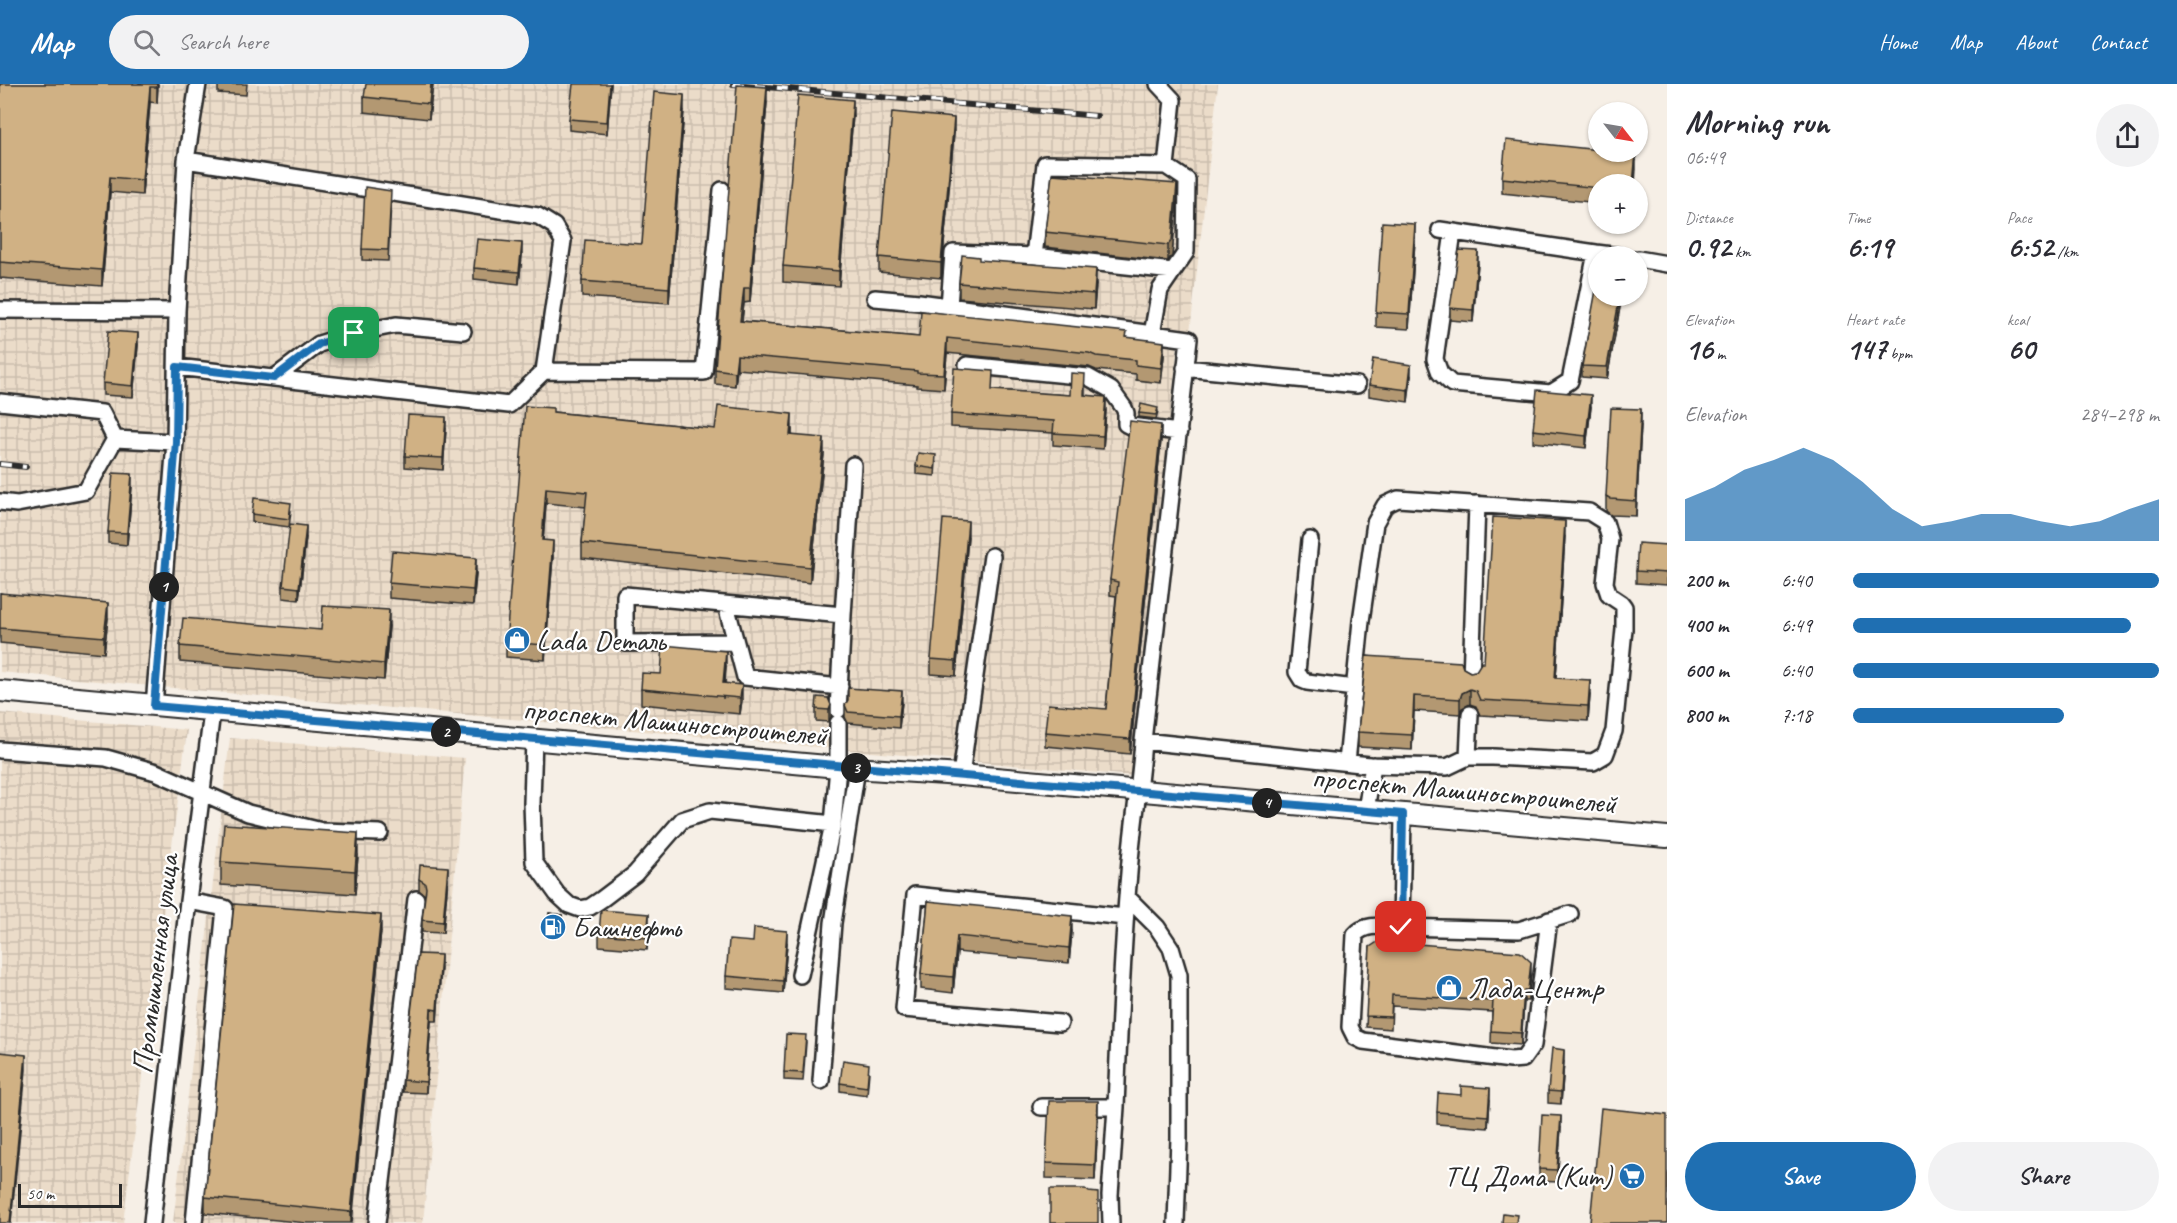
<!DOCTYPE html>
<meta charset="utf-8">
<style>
body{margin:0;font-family:Caveat,sans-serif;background:#f2f2f3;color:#2b2b33;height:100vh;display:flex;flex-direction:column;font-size:22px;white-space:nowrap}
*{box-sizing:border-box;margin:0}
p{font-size:20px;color:#7c7c81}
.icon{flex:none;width:33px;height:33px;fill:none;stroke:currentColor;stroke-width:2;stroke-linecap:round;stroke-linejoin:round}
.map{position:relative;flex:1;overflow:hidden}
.details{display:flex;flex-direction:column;background:#fff;width:510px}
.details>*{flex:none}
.needle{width:39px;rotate:121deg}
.tools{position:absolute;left:1588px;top:18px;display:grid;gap:12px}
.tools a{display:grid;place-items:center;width:60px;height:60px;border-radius:50%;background:#fff;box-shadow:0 2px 4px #0004;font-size:30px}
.scale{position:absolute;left:18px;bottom:15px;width:104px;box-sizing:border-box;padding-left:6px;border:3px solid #2b2b2b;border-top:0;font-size:16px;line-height:21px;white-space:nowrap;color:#2b2b2b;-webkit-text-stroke:4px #fff;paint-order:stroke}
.pin{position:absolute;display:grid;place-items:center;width:51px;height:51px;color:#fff;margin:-26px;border-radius:12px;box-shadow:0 3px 9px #0006}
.km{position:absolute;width:30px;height:30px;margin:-15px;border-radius:50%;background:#222;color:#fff;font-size:16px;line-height:30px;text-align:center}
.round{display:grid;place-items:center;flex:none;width:63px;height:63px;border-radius:32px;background:#f2f2f3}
.summary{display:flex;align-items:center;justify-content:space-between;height:102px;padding:0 18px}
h1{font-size:33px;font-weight:700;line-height:45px}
.metrics{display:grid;grid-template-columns:repeat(3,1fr);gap:9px;height:102px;padding:6px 18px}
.metrics div{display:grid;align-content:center}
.metrics b{font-size:30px;font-weight:700}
.metrics small{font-size:16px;font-weight:400}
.metrics p{font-size:16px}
.chart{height:168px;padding:12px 18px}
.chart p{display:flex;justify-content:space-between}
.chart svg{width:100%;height:108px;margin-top:6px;fill:#1f6fb2;opacity:.7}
.cta{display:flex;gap:12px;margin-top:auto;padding:12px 18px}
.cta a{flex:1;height:69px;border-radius:36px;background:#1f6fb2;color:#fff;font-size:24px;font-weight:700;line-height:69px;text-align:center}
.cta a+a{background:#f2f2f3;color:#2b2b33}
ul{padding:0 18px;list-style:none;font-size:20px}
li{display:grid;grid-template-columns:96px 72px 1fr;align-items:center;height:45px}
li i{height:15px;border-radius:8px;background:#1f6fb2}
header{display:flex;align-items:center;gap:36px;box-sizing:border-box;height:84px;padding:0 30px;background:#1f6fb2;color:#fff}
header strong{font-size:28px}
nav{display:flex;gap:33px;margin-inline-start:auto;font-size:21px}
.search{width:420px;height:54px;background:#f2f2f3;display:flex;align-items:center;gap:15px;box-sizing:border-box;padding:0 21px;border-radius:33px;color:#7c7c81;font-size:22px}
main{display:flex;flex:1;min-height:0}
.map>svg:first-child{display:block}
</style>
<header>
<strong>Map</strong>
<div class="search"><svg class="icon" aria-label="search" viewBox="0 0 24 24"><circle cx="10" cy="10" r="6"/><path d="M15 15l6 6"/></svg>Search here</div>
<nav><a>Home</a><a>Map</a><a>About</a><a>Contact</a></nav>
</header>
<main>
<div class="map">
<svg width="1667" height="1139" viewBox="0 0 1667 1139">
<defs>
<pattern id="industrial-grid" width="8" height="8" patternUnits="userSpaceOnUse" patternTransform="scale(1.5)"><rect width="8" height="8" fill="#ebdcc9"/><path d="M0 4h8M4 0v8" fill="none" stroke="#cabdad"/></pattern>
</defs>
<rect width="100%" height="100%" fill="#f6efe6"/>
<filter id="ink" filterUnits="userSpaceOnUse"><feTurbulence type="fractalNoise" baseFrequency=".0167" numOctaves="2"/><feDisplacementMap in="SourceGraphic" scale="12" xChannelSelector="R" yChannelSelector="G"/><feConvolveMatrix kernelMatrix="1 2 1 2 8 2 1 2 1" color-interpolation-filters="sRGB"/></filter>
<g filter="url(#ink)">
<path fill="url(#industrial-grid)" d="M0,0H1218L1190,248H1179L1132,692L0,588Z
M0,629L187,646L123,1139H0Z
M230,654L465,674L423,1139H173Z"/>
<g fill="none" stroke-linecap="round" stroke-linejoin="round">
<defs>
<path id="minor" d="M1166,82L1045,80L1034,172L1173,187
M1440,146L1596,169
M1453,148L1435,275L1440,289L1452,300L1551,309L1570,297L1596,169L1619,172
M1638,175L1667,180
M875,214L919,218L1189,255L1143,657C1140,701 1132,745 1129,789C1122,867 1119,945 1116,1023H1041
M949,222L953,169L1034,172
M0,226L177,227
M1152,250L1160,206L1186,168L1187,96L1166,82L1173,16L1158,0
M967,281L1088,293L1111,306L1124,324L1126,329V340L1130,342L1179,348
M177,283L509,321L544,287L563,157L554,142L538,132L186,76
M1185,284L1357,301
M544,287L704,288L722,106
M274,294L319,260L354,249L396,241L463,247
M0,318L102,329L115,355
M0,418L17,420L86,407L115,355L175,358
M1310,456L1297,588L1302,596L1307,598L1354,604
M726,521L745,593L840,603
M843,531L853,381
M735,558L625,559V511L843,531L838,626
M1471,594L1477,420
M154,622L175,358L177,227L186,76L198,0
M534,654L532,719L534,778L557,810L569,821L580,825L590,823L602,815L635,790L682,736L710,727L833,740
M1143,657L1370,681L1447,683L1468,673H1493L1593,678L1605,671L1614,647L1624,545V523L1621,519L1609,511L1605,499L1610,455L1605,438L1589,428L1398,415L1385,421L1375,439L1361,537L1347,678
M0,666L106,674L156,688L248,729L322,747L380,749
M1468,673L1470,630
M961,691L992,472
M1366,727L1373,681
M1403,731L1401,843L1519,846L1570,830
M1127,813L1157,843L1171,864L1179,891V1054L1176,1139
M188,817L225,824L194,1139
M1401,843C1387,843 1365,838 1355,851L1350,943L1355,953L1363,957L1511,976L1523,975L1533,961L1549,836
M800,891L833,740L838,683V639
M1060,939L904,925L915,811L1125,833
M821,997L833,839L857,684
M152,1139L188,817L212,628
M377,1139L416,815
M1111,1139L1110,1111L1116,1023"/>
<path id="major" d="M0,607L838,683L961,691L1667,753"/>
</defs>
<use href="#minor" stroke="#2b2b2b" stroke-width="20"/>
<use href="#major" stroke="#2b2b2b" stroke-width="24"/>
<use href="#minor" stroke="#fff" stroke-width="15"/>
<use href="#major" stroke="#fff" stroke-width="20"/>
<defs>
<path id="rail" d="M733,0L1097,32
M0,380L26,383"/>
</defs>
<use href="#rail" stroke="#2b2b2b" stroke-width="6"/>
<use href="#rail" stroke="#fff" stroke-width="4" stroke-dasharray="11" stroke-linecap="butt"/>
</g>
<path fill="#b39872" stroke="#2b2b2b" stroke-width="1.5" d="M0,0H158L157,19L150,18L142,111L110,108L102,202L0,194Z
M218,0H247L246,11L218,9Z
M433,0L429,35L364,28V13Z
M611,0L607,50L569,46V35Z
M767,18L750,218L744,219L742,237L919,253H1127L1164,272L1161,299L1136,296V290L1096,286L1089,283L947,269L944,305L917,303V301L737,285L735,302L715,300V285Z
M684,26L669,219L582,213V197L642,160Z
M853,31L839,202L783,198V182Z
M954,49L941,194L879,188V173Z
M1636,85L1599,100V119L1502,109V94Z
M1177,116L1172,172L1168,177L1045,163V148Z
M391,118L388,177L362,176V165Z
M1415,156L1409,245L1376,243V228Z
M522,171L519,200L474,195V184Z
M1478,179L1473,238L1450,236V224Z
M959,199L1096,200L1094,225L959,214Z
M1599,212H1622L1607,295L1582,293V282Z
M138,261L133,313L103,311V299Z
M1411,292L1408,318L1369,312V301Z
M1085,303V311L1106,326L1103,365L1053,361V349L951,343V330L993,306L1070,311Z
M1591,323L1586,364L1533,358V346Z
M1158,327L1156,335L1139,333V329Z
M553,328L715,345L792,346V351L824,370L810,499L582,474V459L586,423L546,419L543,456L553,472L545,576L506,573V558Z
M1641,341L1636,432L1611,431L1606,427V412Z
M446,345L443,386L405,383V372Z
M1161,356L1130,670L1045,662V648L1106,625L1116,512L1110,511V496Z
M936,379L935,392L916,390V382Z
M132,402L127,461L108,459V448Z
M291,427L289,443L252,438V430Z
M968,452L956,592L931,590V575Z
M1565,452L1556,594L1590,611L1588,637L1480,631L1476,622L1470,620L1462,624L1460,630L1414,627L1412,666L1358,663V648L1366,572L1463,584L1470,588L1476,587L1484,579Z
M306,453L299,516L283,514V502Z
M1667,461V501L1636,499V487Z
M476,490L473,521L389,514V499Z
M0,509L108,534L104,569L0,559Z
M389,542L384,596L180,578V562L321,546Z
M726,582L725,599L742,616L740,630L641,620V605L661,590Z
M889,607L902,618L899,644L848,639L845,633V621Z
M828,614L831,633L829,638L816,637V625Z
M358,771L355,810L221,801V778Z
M419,795H448L443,849L422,848V836L425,811L419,806Z
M928,817L1072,847L1069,879L957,868L953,909L921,905V890Z
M549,829L562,831L561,845L548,844Z
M649,841L647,866L599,862V850Z
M381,847L352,1139H307L205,1129V1113Z
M787,859L783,909L726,904V892Z
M1370,863L1531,890L1528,917H1524L1521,961L1491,959L1492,928L1392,922L1391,945L1366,943Z
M441,883L437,937H431L426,1009L403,1008V996Z
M806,959L803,997L784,996V988Z
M1564,977L1561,1020L1548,1019V1007Z
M869,988L867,1011L840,1007V999Z
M1490,1016L1488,1044L1437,1040V1028Z
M1098,1033L1095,1096L1046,1094V1079Z
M1561,1043L1557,1098L1539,1097V1085Z"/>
<path fill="#927c5c" stroke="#2b2b2b" stroke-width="1.5" d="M157,0H158L157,19Z
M431,0H433L429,35V20Z
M610,0H611L607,50V38Z
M150,3V18L142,111V96Z
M767,3V18L750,218V204Z
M684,11V26L669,219V204Z
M853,16V31L839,202V187Z
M954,34V49L941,194V179Z
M1636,69V85L1635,100H1633Z
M110,93V108L102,202V186Z
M1177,100V116L1172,172L1168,177V161Z
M1415,140V156L1409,245V230Z
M522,159V171L519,200V188Z
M1478,167V179L1473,238V226Z
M1096,185V200L1094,225V210Z
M744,204V219L740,252V237Z
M1620,212H1622L1607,295V283Z
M138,249V261L133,313V302Z
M947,254V269L944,305V290Z
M1164,258V272L1161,299V284Z
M737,271V285L735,302V288Z
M1411,281V292L1408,318V306Z
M1591,311V323L1586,364V352Z
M1106,313V326L1103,365V352Z
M1641,325V341L1636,432V417Z
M792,330V346L790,366V351Z
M446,333V345L443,386V374Z
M1161,341V356L1130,670V655Z
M824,354V370L810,499V483Z
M132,390V402L127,461V449Z
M546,404V419L542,471V456Z
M968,437V452L956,592V577Z
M1565,437V452L1555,609V594Z
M306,442V453L299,516V504Z
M553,457V472L545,576V561Z
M476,474V490L473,521V506Z
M108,519V534L104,569V553Z
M389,526V542L384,596V580Z
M726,567V582L723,615V599Z
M1590,596V611L1588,637V622Z
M742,601V616L740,630V614Z
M1470,605V620L1462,624L1460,630V615L1462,609Z
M902,607V618L899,644V632Z
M1414,612V627L1412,666V651Z
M831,621V633L829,638V626Z
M358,749V771L355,810V787Z
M448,783V795L443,849V838Z
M649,830V841L647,866V854Z
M381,831V847L351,1139V1128Z
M1072,832V847L1069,879V864Z
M787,847V859L783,909V897Z
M957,852V868L953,909V893Z
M441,871V883L437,937V926Z
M1531,878V890L1528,917V906Z
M1524,906V917L1521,961V949Z
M431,925V937L426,1009V998Z
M1564,966V977L1561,1020V1008Z
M26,971V986L11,1139H10Z
M1490,1004V1016L1488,1044V1032Z
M1098,1017V1033L1095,1096V1081Z
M1561,1032V1043L1557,1098V1086Z"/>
<path fill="#d0b184" stroke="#2b2b2b" stroke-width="1.5" d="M0,0H157V3H150L142,96L110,93L102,186L0,178Z
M366,0H431L429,20L364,13Z
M573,0H610L607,38L569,35Z
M737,1L767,3L750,204H744L740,237L919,253L921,227L1127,248L1126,253L1164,258L1161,284L1136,281V276L1096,272L1089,269L947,254L944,290L917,289V287L737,271L735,288L715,285Z
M654,8L684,11L669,204L582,197L585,156L642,160Z
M798,11L853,16L839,187L783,182Z
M892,28L954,34L941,179L879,173Z
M1506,56L1599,66V68H1618L1636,69L1633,100H1599V104L1502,94Z
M1052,90L1177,100L1172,156L1168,161L1045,148Z
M365,103L391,107L388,166L362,165Z
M1382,138L1415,140L1409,230L1376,228Z
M477,155L522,159L519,188L474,184Z
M1459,166L1478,167L1473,226L1450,224Z
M962,171L979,173V176L1096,185L1094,210L959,199Z
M1598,195L1599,212H1620L1607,283L1582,282Z
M108,247L138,249L133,302L103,299Z
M1373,275L1411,281L1408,306L1369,301Z
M954,284L993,287L992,306L1070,311L1071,289L1085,290L1084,311L1106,313L1103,352L1053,349L1054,337L951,330Z
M1537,306L1591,311L1586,352L1533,346Z
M1141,320L1158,324L1156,331L1139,329Z
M525,322L553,324V328L715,345L718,322L792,330L790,351L824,354L810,483L582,459L587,408L546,404L542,456L553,457L545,561L506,558Z
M1611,324L1641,325L1636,417L1611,415L1606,412Z
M408,331L446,333L443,374L405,372Z
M1130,337L1161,341L1130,655L1045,648L1048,620L1106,625L1118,498L1110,496Z
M918,369L936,371L935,385L916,382Z
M113,389L132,390L127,449L108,448Z
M254,414L291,419L289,435L252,430Z
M1493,433L1565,437L1555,594L1590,596L1588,622L1480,616L1476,607L1470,605L1462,609L1460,615L1414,612L1412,651L1358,648L1366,572L1461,578L1463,584L1470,588L1476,587L1481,579H1484Z
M943,435L968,437L956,577L931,575Z
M290,440L306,442L299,504L283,502Z
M1638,459L1667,461V489L1636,487Z
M392,467L476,474L473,506L389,499Z
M0,509L108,519L104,553L0,544Z
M323,522L389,526L384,580L180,562L183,534L321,546Z
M663,561L726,567L723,599L742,601L740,614L641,605L642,589L661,590Z
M848,604L889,607V606L902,607L899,632L848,628L845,621L848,616Z
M817,613L828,614L831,621L829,626L816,625Z
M224,740L358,749L355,787L221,778Z
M420,781L448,783L443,838L422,836L426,804L425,799L419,795Z
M928,817L1072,832L1069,864L957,852L953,893L921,890Z
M234,820L381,831L351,1128L205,1113Z
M601,826L649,830L647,854L599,850Z
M549,829L562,831L561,841L548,840Z
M754,844L787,847L783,897L726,892L729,856L753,858Z
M1379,857L1520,868L1531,878L1528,906H1524L1521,949L1491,947L1493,917L1392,911L1391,933L1366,932L1370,863Z
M418,870L441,871L437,926L431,925L426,998L403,996Z
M786,950L806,951L803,989L784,988Z
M1552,964L1564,966L1561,1008L1548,1007Z
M0,968L26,971L10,1139H0Z
M843,976L869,980L867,1003L840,999Z
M1461,1002L1490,1004L1488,1032L1437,1028L1438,1009L1461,1011Z
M1049,1017H1098L1095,1081L1046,1079Z
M1601,1024L1667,1031V1139H1590Z
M1542,1031L1561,1032L1557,1086L1539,1085Z
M1050,1105H1085L1089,1108L1098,1109V1139H1050Z
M1503,1129L1517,1131L1516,1139H1502Z"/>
</g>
<g fill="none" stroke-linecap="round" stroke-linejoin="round" filter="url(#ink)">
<defs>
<path id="route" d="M354,249L319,260L274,294L177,283L176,358L154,622L1403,730L1401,843"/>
</defs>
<use href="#route" stroke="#fff" stroke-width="12"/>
<use href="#route" stroke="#1f6fb2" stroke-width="8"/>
</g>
<defs>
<symbol id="shop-disc" viewBox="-11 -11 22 22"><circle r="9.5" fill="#1f6fb2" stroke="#fff"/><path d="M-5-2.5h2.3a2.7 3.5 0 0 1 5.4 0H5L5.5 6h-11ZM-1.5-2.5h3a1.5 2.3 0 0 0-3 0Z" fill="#fff"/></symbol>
<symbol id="fuel-disc" viewBox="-11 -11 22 22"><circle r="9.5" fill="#1f6fb2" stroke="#fff"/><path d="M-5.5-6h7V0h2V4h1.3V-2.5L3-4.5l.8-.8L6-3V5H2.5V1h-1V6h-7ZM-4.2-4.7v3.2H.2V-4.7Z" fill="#fff"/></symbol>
<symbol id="supermarket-disc" viewBox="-11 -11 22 22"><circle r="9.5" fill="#1f6fb2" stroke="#fff"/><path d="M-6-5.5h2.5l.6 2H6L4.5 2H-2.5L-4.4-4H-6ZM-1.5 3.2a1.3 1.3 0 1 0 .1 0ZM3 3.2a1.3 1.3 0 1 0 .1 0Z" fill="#fff"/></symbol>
</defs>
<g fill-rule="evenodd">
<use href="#shop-disc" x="502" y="541" width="30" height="30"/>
<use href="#fuel-disc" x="538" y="828" width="30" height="30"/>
<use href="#shop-disc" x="1434" y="889" width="30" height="30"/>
<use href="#supermarket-disc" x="1617" y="1077" width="30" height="30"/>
</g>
<g text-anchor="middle" stroke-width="4.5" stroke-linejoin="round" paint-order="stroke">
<g font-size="30" fill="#2b2b2b" stroke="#fff" text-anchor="start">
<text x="536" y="566">Lada Dеталь</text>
<text x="572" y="853">Башнефть</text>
<text x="1468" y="914">Лада-Центр</text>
<text x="1612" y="1102" text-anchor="end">ТЦ Дома (Кит)</text>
</g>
<g font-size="30" fill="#2b2b2b" stroke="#fff">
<text transform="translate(675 638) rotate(5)" y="10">проспект Машиностроителей</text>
<text transform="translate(1464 706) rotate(5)" y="10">проспект Машиностроителей</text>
<text transform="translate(155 880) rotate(-83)" y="10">Промышленная улица</text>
</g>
</g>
</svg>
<div class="tools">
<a><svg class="needle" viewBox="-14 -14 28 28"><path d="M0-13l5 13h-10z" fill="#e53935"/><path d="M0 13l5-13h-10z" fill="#7c7c81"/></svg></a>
<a>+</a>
<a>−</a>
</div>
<div class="scale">50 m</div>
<div class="pin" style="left:354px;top:249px;background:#1e9e55"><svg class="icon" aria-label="arrive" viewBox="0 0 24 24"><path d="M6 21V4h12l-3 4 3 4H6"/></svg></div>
<div class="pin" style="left:1401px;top:843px;background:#d93025"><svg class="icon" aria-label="check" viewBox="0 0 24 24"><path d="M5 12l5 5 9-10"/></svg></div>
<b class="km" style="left:164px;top:503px">1</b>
<b class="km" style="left:446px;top:648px">2</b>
<b class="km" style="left:856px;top:684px">3</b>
<b class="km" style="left:1267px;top:719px">4</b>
</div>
<section class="details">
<div class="summary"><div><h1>Morning run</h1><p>06:49</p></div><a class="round"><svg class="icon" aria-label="share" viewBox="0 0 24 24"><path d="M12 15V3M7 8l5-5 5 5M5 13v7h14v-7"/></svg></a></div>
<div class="metrics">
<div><p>Distance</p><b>0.92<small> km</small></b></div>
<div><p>Time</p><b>6:19</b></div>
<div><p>Pace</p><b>6:52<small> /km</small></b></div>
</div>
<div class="metrics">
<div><p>Elevation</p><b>16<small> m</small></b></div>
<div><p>Heart rate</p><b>147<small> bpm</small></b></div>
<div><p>kcal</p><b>60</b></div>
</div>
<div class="chart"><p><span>Elevation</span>284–298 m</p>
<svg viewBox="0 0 160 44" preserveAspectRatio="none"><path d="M0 44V27L10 22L20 15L30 11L40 6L50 11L60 20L70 31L80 38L90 36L100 33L110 33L120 36L130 38L140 36L150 31L160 27V44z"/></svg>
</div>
<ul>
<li><b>200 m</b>6:40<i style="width:100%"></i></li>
<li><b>400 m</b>6:49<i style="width:91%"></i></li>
<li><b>600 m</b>6:40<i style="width:100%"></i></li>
<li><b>800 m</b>7:18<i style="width:69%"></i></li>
</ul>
<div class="cta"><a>Save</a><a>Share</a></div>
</section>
</main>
